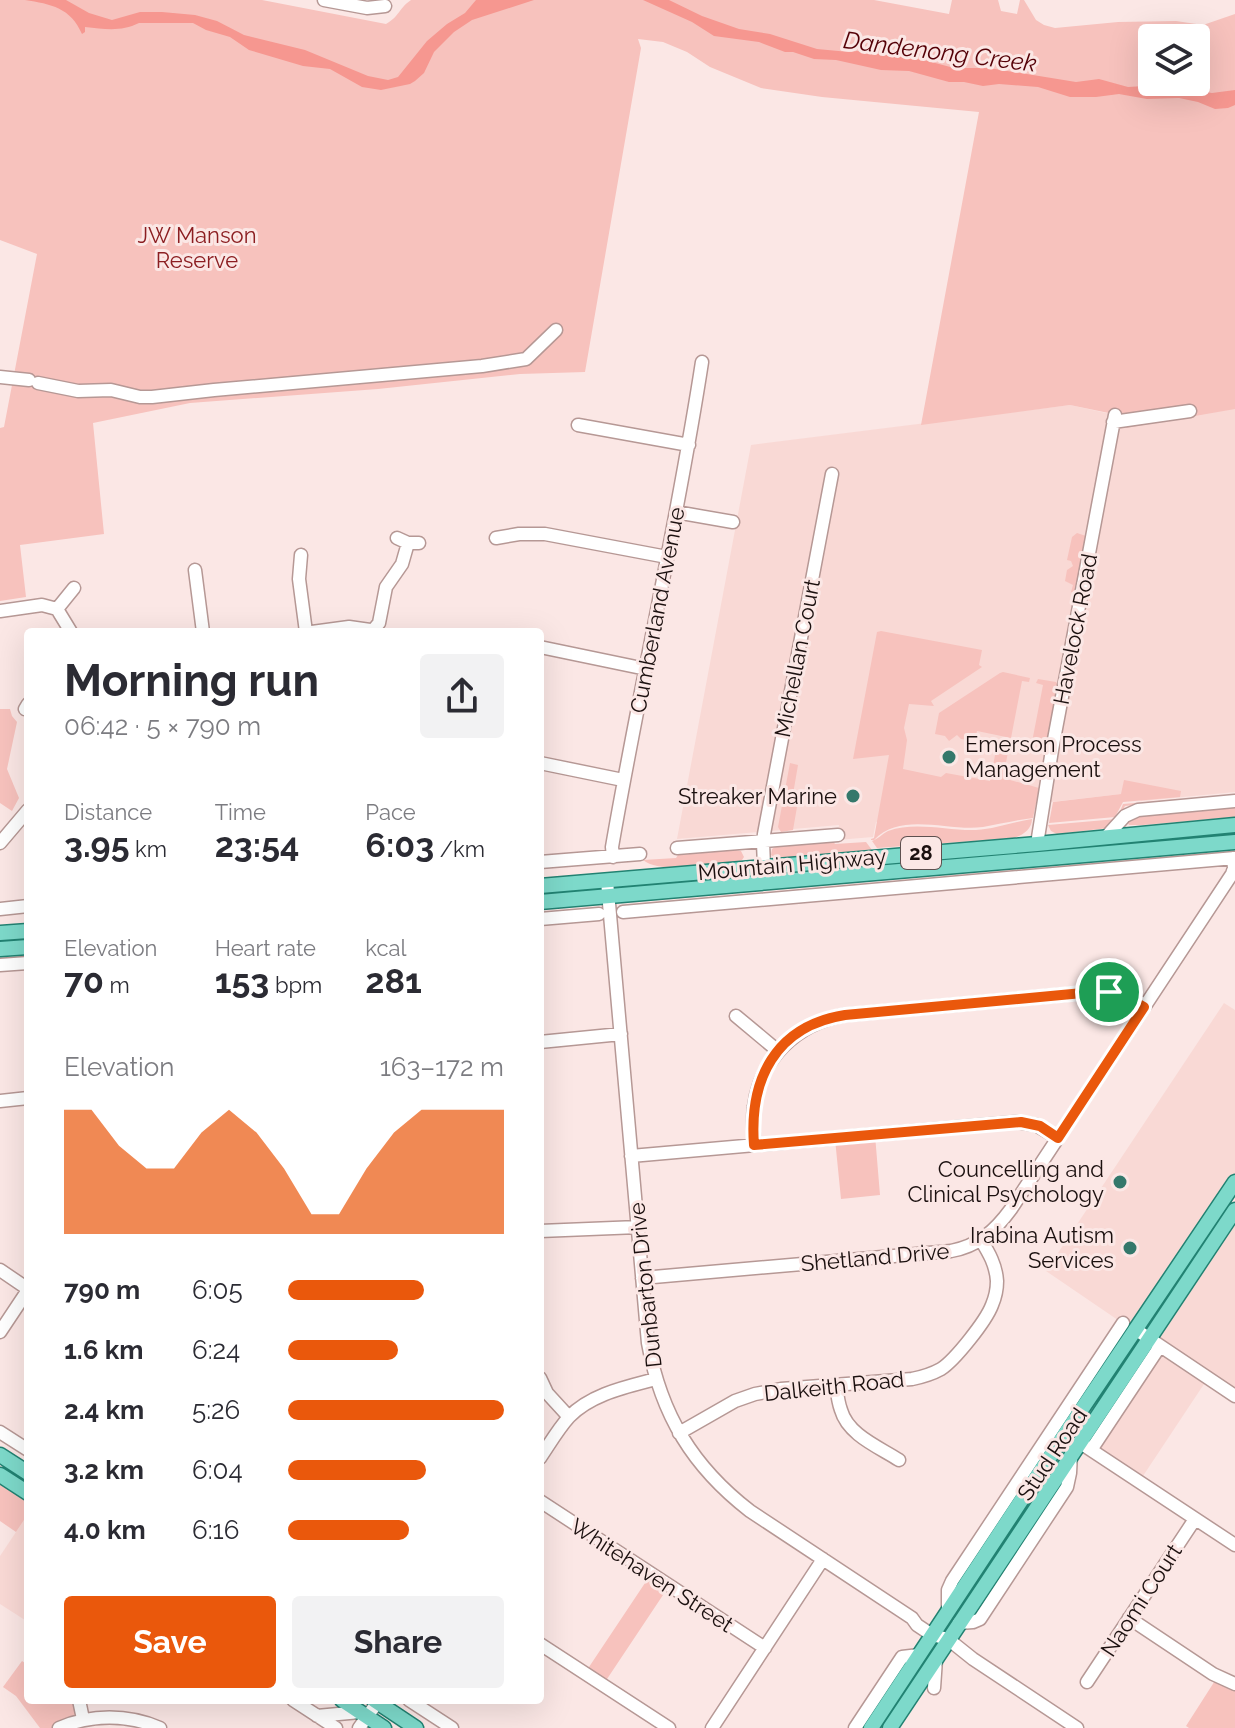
<!DOCTYPE html>
<meta charset="utf-8">
<style>
body{margin:0;font-family:Raleway,sans-serif;background:#f2f2f3;color:#2b2b33;height:100vh;display:flex;flex-direction:column;font-size:30px;white-space:nowrap}
*{box-sizing:border-box;margin:0}
p{font-size:26px;color:#7c7c81}
.icon{flex:none;width:44px;height:44px;fill:none;stroke:currentColor;stroke-width:2;stroke-linecap:round;stroke-linejoin:round}
.map{position:relative;flex:1;overflow:hidden}
.drawer{position:absolute;left:24px;top:628px;width:520px;height:1076px;display:flex;flex-direction:column;background:#fff;border-radius:8px;box-shadow:0 8px 32px #0002}
.drawer>*{flex:none}
.fabs{position:absolute;left:1138px;top:24px;display:grid;gap:16px}
.fabs a{display:grid;place-items:center;width:72px;height:72px;border-radius:8px;background:#fff;box-shadow:0 8px 32px #0002;font-size:40px}
.pin{position:absolute;display:grid;place-items:center;width:68px;height:68px;color:#fff;margin:-34px;border:4px solid #fff;border-radius:50%;box-shadow:0 2px 8px #0007}
.round{display:grid;place-items:center;flex:none;width:84px;height:84px;border-radius:8px;background:#f2f2f3}
.summary{display:flex;align-items:center;justify-content:space-between;height:136px;padding:0 40px}
h1{font-size:44px;font-weight:700;line-height:60px}
.metrics{display:grid;grid-template-columns:repeat(3,1fr);gap:12px;height:136px;padding:8px 40px}
.metrics div{display:grid;align-content:center}
.metrics b{font-size:34px;font-weight:700}
.metrics small{font-size:22px;font-weight:400}
.metrics p{font-size:22px}
.chart{height:224px;padding:16px 40px}
.chart p{display:flex;justify-content:space-between}
.chart svg{width:100%;height:144px;margin-top:8px;fill:#ea580c;opacity:.7}
.primary-button{display:flex;gap:16px;margin-top:auto;padding:16px 40px}
.primary-button a{flex:1;height:92px;border-radius:8px;background:#ea580c;color:#fff;font-size:32px;font-weight:700;line-height:92px;text-align:center}
.primary-button a+a{background:#f2f2f3;color:#2b2b33}
ul{padding:0 40px;list-style:none;font-size:26px}
li{display:grid;grid-template-columns:128px 96px 1fr;align-items:center;height:60px}
li i{height:20px;border-radius:10px;background:#ea580c}
.map>svg:first-child{display:block}
</style>
<div class="map">
<svg width="1235" height="1728" viewBox="0 0 1235 1728">
<rect width="100%" height="100%" fill="#fbe7e5"/>
<path fill="#f9d9d5" d="M1235,396V792L1141,801L1137,797L1121,794L876,822L873,837L837,840L839,825L677,839L751,445L1070,405L1124,417Z
M1224,1003L1235,1010V1182L1134,1331L1046,1271Z
M1235,1210V1396L1208,1378L1139,1482L1091,1450L1160,1347L1148,1338Z
M28,1514V1622L0,1604V1556Z"/>
<path fill="#f7c2bd" fill-rule="evenodd" d="M0,0H262L386,24C400,16 398,9 411,0H874L949,14L952,0H998L1001,11L1017,14L1020,0H1024L1036,20L1044,25L1055,28L1118,22L1176,21L1203,25L1235,14V409L1126,428L1128,417L1070,405L921,425L979,112L822,97L761,88L710,67L687,52L663,42L638,39L641,48L585,372L520,374L378,389L190,403L93,423L104,534L20,545L26,597L0,601V428L4,427L37,254L0,240ZM1152,38H1196V82H1152Z
M1077,533L1086,536V538L1075,593L1071,592L1073,585L1065,581L1067,570L1073,566L1071,561L1067,560L1072,537Z
M881,631L982,650L979,665L982,667L931,701L934,706L909,704L904,728L907,740L903,769L941,777L946,773L990,781L997,745L1009,747L1003,778L1039,788L1033,818C1016,820 1000,824 983,827C949,832 901,811 874,840H871V839L874,838L889,755L853,759L877,632Z
M1003,672L1030,678L1029,682L1022,681L1011,738L977,731L975,741L961,739L957,735L949,741L945,736L935,734L939,713L1000,673Z
M1038,679L1056,682L1059,685L1047,745L1032,742L1043,685L1036,683Z
M0,709H10L12,716L17,722L7,769L19,798L12,811L0,803Z
M790,763L798,765L791,806L797,807L793,830L781,832L778,827Z
M1124,780L1181,791L1180,797L1123,802L1115,817L1049,823L1053,802L1121,794Z
M1180,799L1178,801L1125,806L1120,816L1108,828L1057,834L1051,831L1048,825L1117,819L1123,804Z
M1235,807V817L1143,825H1129L1128,823L1125,822L1134,816Z
M1032,819C1032,829 1023,835 1014,838L877,848L872,841C878,839 882,834 888,831C916,821 947,831 976,830C995,829 1013,822 1032,819Z
M833,841L835,844L866,842L872,850L777,859L771,855L772,849L775,847Z
M736,850L741,851L744,857L742,860L737,862C713,864 662,875 643,860L676,858L678,855Z
M875,1135L880,1195L841,1199L835,1139Z
M0,1475L28,1493V1514L16,1532L0,1521Z
M651,1574L669,1586L603,1685L585,1673Z
M22,1661L28,1665V1700H79L83,1719L59,1728H40L16,1696L3,1687Z
M1218,1676L1235,1684V1728H1189L1186,1726Z"/>
<path fill="#f69790" d="M25,0H66L89,13L112,20L140,12H162L195,15L217,21L244,35L305,50L368,76L388,80L398,77L427,41L447,24L465,13L476,0H534L472,20L454,32L434,52L424,73L415,81L410,84L381,90L362,87L330,69L303,66L249,50L230,37L206,30L193,23H139C121,32 105,29 85,27V32L82,34C71,8 51,4 25,0Z
M643,0H669L702,16L739,29L770,34L817,49L849,52L857,51L924,60L954,68H989L1076,82L1099,79L1128,87L1161,85L1212,93L1235,90V105L1228,108L1215,109L1198,102L1179,98L1147,99L1119,94L1096,97H1070L1038,87L999,84L983,86L964,82H949L909,71L881,70L836,60L814,59L793,52H785L759,42L714,36L692,22Z"/>
<g fill="none" stroke-linecap="round" stroke-linejoin="round">
<defs>
<path id="minor" d="M324,0L367,8L385,6
M0,377L29,380
M38,383L78,391L111,390L140,397H152L214,390L482,366L526,359L556,330
M1113,422L1190,411
M578,425L689,445
M676,512L733,522
M397,538L408,543H419
M496,538L519,534H545L667,557
M301,555L299,579L306,632
M195,570L203,632
M57,609L74,588
M0,611L42,605L57,609L71,632
M312,632L349,627L370,630L374,629L379,623L386,587L402,564L408,543
M540,647L646,669
M25,709L28,704
M540,763L623,780
M1105,838L1125,816L1138,810L1235,801
M0,843L28,810
M1037,844L1052,750L1115,415
M677,848L838,835
M613,857L612,847C640,685 677,525 702,362
M540,862L640,854
M764,866L763,843L764,834L832,474
M607,881L648,1343C661,1415 693,1467 750,1511L912,1618L917,1625L932,1635L948,1639L973,1659L1077,1728
M0,909L28,906
M623,912L1235,858
M540,919L599,914
M0,965L28,963
M736,1016L778,1051
M540,1042L621,1034
M0,1101L28,1098
M754,1145C754,1133 752,1120 754,1107C760,1059 797,1023 845,1015L1104,991L1123,995L1144,1007
M631,1156L1016,1122L1036,1125L1058,1138
M540,1231L638,1227
M0,1270L28,1289
M642,1278L951,1251C978,1246 995,1231 1011,1209L1232,874L1234,868L1233,858
M1135,1329L1235,1396
M0,1332L28,1290
M540,1378L547,1393L569,1417
M836,1385C837,1393 838,1402 841,1410C848,1435 879,1447 899,1460
M0,1432L28,1450
M679,1433L735,1401L755,1394L781,1389L912,1379C922,1377 932,1374 941,1369C955,1360 986,1321 992,1305C995,1298 997,1289 997,1281C996,1265 989,1253 981,1240
M1079,1442L1235,1545
M1091,1450L1160,1346
M540,1458C549,1445 558,1429 569,1417C591,1394 626,1387 656,1379
M540,1501L765,1648
M948,1612V1590L952,1581L1123,1323
M1129,1618L1213,1674L1235,1684
M959,1623L973,1622L980,1619L1067,1487L1070,1473L1071,1454
M540,1644L669,1728
M1087,1682L1195,1519
M934,1688L936,1659
M79,1700L83,1719
M293,1700L336,1728
M409,1700L452,1728
M317,1716L360,1712
M59,1728C91,1714 128,1714 160,1728
M359,1728L379,1700
M712,1728L823,1559
M855,1728L902,1657L919,1655"/>
<path id="major" d="M540,886L1037,844L1235,825
M540,902L1235,842
M0,933L28,931
M0,949L28,947
M0,1455L28,1473
M0,1475L28,1493
M342,1700L384,1728
M374,1700L416,1728
M871,1728L1065,1434L1235,1182
M890,1728L1235,1210"/>
</defs>
<use href="#minor" stroke="#b69895" stroke-width="15"/>
<use href="#major" stroke="#228272" stroke-width="17"/>
<use href="#minor" stroke="#fff" stroke-width="12"/>
<use href="#major" stroke="#7dd9ca" stroke-width="14"/>
</g>
<g fill="none" stroke-linecap="round" stroke-linejoin="round">
<defs>
<path id="route" d="M1104,991L1123,995L1144,1007L1058,1138L1040,1126L1021,1122L754,1145C749,1080 775,1026 845,1015Z"/>
</defs>
<use href="#route" stroke="#fff" stroke-width="16"/>
<use href="#route" stroke="#ea580c" stroke-width="10"/>
</g>
<g fill="#34786b" stroke="#fbe7e5" stroke-width="3">
<circle cx="949" cy="757" r="8"/>
<circle cx="853" cy="796" r="8"/>
<circle cx="1120" cy="1182" r="8"/>
<circle cx="1130" cy="1248" r="8"/>
</g>
<g text-anchor="middle" stroke-width="6" stroke-linejoin="round" paint-order="stroke">
<rect fill="#fbe7e5" stroke="#5e504f" stroke-width="2" x="901" y="837" width="40" height="32" rx="6"/>
<g font-size="20" font-weight="bold" fill="#1b100f">
<text x="921" y="860">28</text>
</g>
<g font-size="22" fill="#8c1e21" stroke="#fbe7e5">
<text x="197" y="243">JW Manson<tspan x="197" dy="25">Reserve</tspan></text>
</g>
<g font-size="22" fill="#1b100f" stroke="#fbe7e5">
<text transform="translate(657 610) rotate(-79)" y="8">Cumberland Avenue</text>
<text transform="translate(1075 629) rotate(-79)" y="8">Havelock Road</text>
<text transform="translate(797 658) rotate(-79)" y="8">Michellan Court</text>
<text transform="translate(792 864) rotate(-5)" y="8">Mountain Highway</text>
<text transform="translate(875 1257) rotate(-5)" y="8">Shetland Drive</text>
<text transform="translate(645 1285) rotate(-96)" y="8">Dunbarton Drive</text>
<text transform="translate(834 1386) rotate(-6)" y="8">Dalkeith Road</text>
<text transform="translate(1052 1454) rotate(-56)" y="8">Stud Road</text>
<text transform="translate(652 1575) rotate(33)" y="8">Whitehaven Street</text>
<text transform="translate(1141 1600) rotate(-57)" y="8">Naomi Court</text>
</g>
<g font-size="22" fill="#1b100f" stroke="#fbe7e5" text-anchor="end">
<text x="965" y="752" text-anchor="start">Emerson Process<tspan x="965" dy="25">Management</tspan></text>
<text x="837" y="804">Streaker Marine</text>
<text x="1104" y="1177">Councelling and<tspan x="1104" dy="25">Clinical Psychology</tspan></text>
<text x="1114" y="1243">Irabina Autism<tspan x="1114" dy="25">Services</tspan></text>
</g>
<g font-size="24" font-style="italic" fill="#550007" stroke="#fbe7e5">
<text transform="translate(940 52) rotate(7)" y="8">Dandenong Creek</text>
</g>
</g>
</svg>
<div class="fabs">
<a><svg class="icon" aria-label="layers" viewBox="0 0 24 24"><path d="M12 4l9 5-9 5-9-5zM3 14l9 5 9-5"/></svg></a>
</div>
<div class="pin" style="left:1109px;top:992px;background:#1e9e55"><svg class="icon" aria-label="arrive" viewBox="0 0 24 24"><path d="M6 21V4h12l-3 4 3 4H6"/></svg></div>
<section class="drawer">
<div class="summary"><div><h1>Morning run</h1><p>06:42 · 5 × 790 m</p></div><a class="round"><svg class="icon" aria-label="share" viewBox="0 0 24 24"><path d="M12 15V3M7 8l5-5 5 5M5 13v7h14v-7"/></svg></a></div>
<div class="metrics">
<div><p>Distance</p><b>3.95<small> km</small></b></div>
<div><p>Time</p><b>23:54</b></div>
<div><p>Pace</p><b>6:03<small> /km</small></b></div>
</div>
<div class="metrics">
<div><p>Elevation</p><b>70<small> m</small></b></div>
<div><p>Heart rate</p><b>153<small> bpm</small></b></div>
<div><p>kcal</p><b>281</b></div>
</div>
<div class="chart"><p><span>Elevation</span>163–172 m</p>
<svg viewBox="0 0 160 44" preserveAspectRatio="none"><path d="M0 44V6L10 6L20 17L30 24L40 24L50 13L60 6L70 13L80 24L90 38L100 38L110 24L120 13L130 6L140 6L150 6L160 6V44z"/></svg>
</div>
<ul>
<li><b>790 m</b>6:05<i style="width:63%"></i></li>
<li><b>1.6 km</b>6:24<i style="width:51%"></i></li>
<li><b>2.4 km</b>5:26<i style="width:100%"></i></li>
<li><b>3.2 km</b>6:04<i style="width:64%"></i></li>
<li><b>4.0 km</b>6:16<i style="width:56%"></i></li>
</ul>
<div class="primary-button"><a>Save</a><a>Share</a></div>
</section>
</div>
